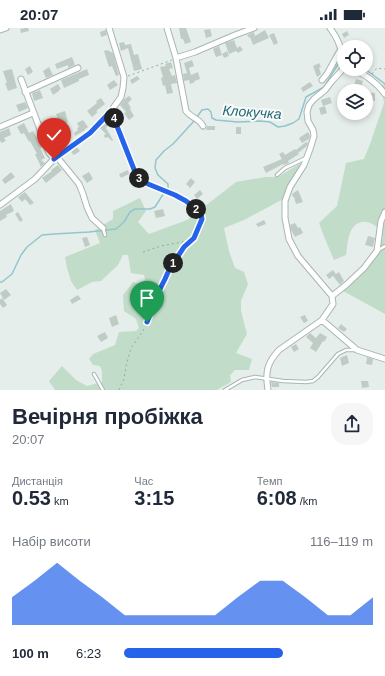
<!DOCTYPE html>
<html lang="uk">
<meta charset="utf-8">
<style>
body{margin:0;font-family:Arial,sans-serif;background:#f6f6f7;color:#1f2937;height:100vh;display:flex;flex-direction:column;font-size:15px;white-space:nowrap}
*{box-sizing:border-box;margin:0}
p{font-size:13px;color:#747a83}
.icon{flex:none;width:22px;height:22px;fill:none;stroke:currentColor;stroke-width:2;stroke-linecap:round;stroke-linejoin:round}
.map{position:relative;height:362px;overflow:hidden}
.side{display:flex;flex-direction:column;background:#fff;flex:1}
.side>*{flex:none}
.fabs{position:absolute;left:337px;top:12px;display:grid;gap:8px}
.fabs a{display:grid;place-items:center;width:36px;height:36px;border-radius:50%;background:#fff;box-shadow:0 2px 6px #0003;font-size:20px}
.pin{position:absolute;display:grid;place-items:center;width:34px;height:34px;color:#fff;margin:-41px -17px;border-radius:50% 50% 50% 0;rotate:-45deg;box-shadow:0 0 4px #0007}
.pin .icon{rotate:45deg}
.km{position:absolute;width:20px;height:20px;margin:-10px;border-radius:50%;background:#222;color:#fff;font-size:11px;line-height:20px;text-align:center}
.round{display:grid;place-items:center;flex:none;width:42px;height:42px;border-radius:16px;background:#f6f6f7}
.head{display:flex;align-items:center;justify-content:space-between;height:68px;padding:0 12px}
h1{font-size:22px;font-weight:700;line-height:30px}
.metrics{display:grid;grid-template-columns:repeat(3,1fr);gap:6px;height:68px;padding:4px 12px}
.metrics div{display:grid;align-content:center}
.metrics b{font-size:20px;font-weight:700}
.metrics small{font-size:11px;font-weight:400}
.metrics p{font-size:11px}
.chart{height:112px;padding:8px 12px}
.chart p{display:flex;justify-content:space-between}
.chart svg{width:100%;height:72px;margin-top:4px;fill:#2563eb;opacity:.7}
ul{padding:0 12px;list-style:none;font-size:13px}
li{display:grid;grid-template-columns:64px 48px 1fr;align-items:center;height:30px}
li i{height:10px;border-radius:5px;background:#2563eb}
.status{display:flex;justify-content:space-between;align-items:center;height:28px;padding:0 20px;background:#fff;direction:ltr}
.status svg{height:11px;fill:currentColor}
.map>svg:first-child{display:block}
</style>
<div class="status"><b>20:07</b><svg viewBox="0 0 49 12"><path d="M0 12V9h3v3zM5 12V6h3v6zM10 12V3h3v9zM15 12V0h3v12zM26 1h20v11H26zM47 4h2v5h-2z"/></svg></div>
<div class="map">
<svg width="385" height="362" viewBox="0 0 385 362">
<rect width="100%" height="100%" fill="#e6eeeb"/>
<path fill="#c1ddc9" d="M385,55V286L343,263L375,228L383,209C381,206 380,203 378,200C366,189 353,193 349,208C347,214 347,221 346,227L334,232L325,211L319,195L337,178L346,135L364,131L370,116L384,75L381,58Z
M299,136L302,138L285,170L244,192L224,200L229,223L235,240L244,244L248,256L241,273V283L247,306L236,325L252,331L249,342H235L230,347L231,354L217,362H55L49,353L62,338L76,352L87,358L102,354V343L100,338L93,337L89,331L93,326L115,317L119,304L136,303L139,300L136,291L124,283L123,267L133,254L141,257L145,252L144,247L131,245L128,227H123L118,237L101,253L92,254L77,262L71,253L67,240L65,229L100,215L95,202L113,191V183L140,170L146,183L138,194L149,206L187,192L236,154L265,149H278Z"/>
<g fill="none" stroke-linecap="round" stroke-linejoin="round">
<path stroke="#94c5ce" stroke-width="1.5" d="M365,41L385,56
M197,89L202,82L208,81L211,84L212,90L216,92L238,94L260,93L270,94L278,99L285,98L293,95L299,91L306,69L324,59L340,33H341
M0,254H2L12,246L21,227L27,219L42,207L54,206L89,204L116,201L124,194L130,184L135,181H150L155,179L162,168L168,161V156L158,147L155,140L156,132L164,123L173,116L195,92"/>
</g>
<path fill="#bfccc6" d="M25,0H28L29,3L21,5L20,1Z
M179,0H186L191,14L185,16L183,11H181Z
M210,1L212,8L206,10L204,2Z
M106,2L107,7L101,9L100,4Z
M265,2L269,10L253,17L250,9L249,10L247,7L254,4L255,8Z
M347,3L349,7L344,10L342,6Z
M274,5L278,15L274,17L269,7Z
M234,12L237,20L240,18L243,22L238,25L236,23L229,26L225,15Z
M124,14L125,17L131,16L134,27L138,26L142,41L134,43L128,20L121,23L119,15Z
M219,18L222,27L216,29L213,21Z
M107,22L113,25L119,47L116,48L112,38L109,39L104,23Z
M227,23L229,28L224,30L222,26Z
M72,29L75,37L68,40V37L57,41L55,36Z
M192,32L194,38L189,40L191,47L198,44L200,51L194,53L195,54L190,56L189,52L184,53L183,46L187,45L184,35Z
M171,34L173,40L169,41L172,48L175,47L177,55L171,56L173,65L167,66L165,57L163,58L161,50L163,49L160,39L166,38L165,36Z
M319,35L321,39L319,40L321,46L317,49L313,38Z
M30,38L33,44L28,47L25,41Z
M49,39L53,47L46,50L43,43Z
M12,41L17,60L8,63L5,55H7L3,43Z
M87,41L89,47L79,51V53L64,60L61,52Z
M137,48L140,51L132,56L130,52Z
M356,51L363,53L360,63L353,62Z
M114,52L118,57L110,62L107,57Z
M310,54L313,58L303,64L301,60Z
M58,56L61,61L59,62V63L53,67L50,61Z
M40,62L43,70L34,73L32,65Z
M341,62H344V72H340Z
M366,64L375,65V73L366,72Z
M129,68L132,71L128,75L131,80L130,81L134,88L129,92L124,85L126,84L120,77L124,71Z
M330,69L332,75L323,78L321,72Z
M101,70L105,76L96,83L98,84L92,89L87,83L97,75L96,73Z
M25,74L28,80L19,84L16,77Z
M325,78L327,85L321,87L319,80Z
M65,83L68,94L64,96L68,102L60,107L57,103L62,100L56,86Z
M83,92L88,99L85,101V102L75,108L74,105L78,102L77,100L79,99L77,95Z
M110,92L111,94L106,100L113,112L112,113L108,109L105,110L104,107L106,106L100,100Z
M24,95L29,105L33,103L42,118V119L40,120L45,130L41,132L45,135L41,139L35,126H37L30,113L29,114L24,105L21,106L17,99Z
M207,98H215V102H206Z
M236,99H241V106H236Z
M9,100L11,107L4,110L6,113L1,115L0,112V104Z
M308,104L310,108L309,111L302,115L299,110Z
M306,114L308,115L307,118L298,125L299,126L288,133L289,135L284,137L283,136L266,145L263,139L282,131L279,126L283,124L285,127L295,121L296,122Z
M77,119L80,123L74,127L71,124Z
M58,137L62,142L46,155L42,150L52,143L51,142Z
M128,142L129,146L121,150L119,146Z
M11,144L15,149L5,156L2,152Z
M89,144L93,151L87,155L82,148Z
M191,150L195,154L190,160L186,156Z
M200,162L203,166L197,171L194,167Z
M298,162L303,174L296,176L294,169H293L292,166Z
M25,164L34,175L30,177L25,171L22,174L18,169Z
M11,176L14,183L6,187L7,189L0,193V183Z
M163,181L165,188L156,190L154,183Z
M18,184L23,192L20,194L15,186Z
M264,192L266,196L258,199L256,196Z
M295,195L298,200L300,199L303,205L295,209L291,202L290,197Z
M368,208L375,210L373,219L365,217Z
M87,209L90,217L85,219L82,210Z
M333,242L336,246L339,244L344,253L340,257L333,248L329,251L326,247Z
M6,261L11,267L4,272L0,265Z
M78,267L81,271L72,276L70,272Z
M2,270L7,277L3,280L0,276V272Z
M116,287L119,296L112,299L109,290Z
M305,287L308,293L304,295L300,289Z
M341,296L347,301L344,304L338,300Z
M105,304L108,310L101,314L97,308Z
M310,305L316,310L320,305L327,309L324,314L323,313L316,324L310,320L313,315L306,309Z
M296,316L299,321L294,324L291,319Z
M347,327L349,335L342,338L340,330Z
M367,329L373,331L372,337L366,336Z
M361,353H368L369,359L362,360Z
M271,354L279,355V359H272Z"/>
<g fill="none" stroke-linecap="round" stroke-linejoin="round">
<defs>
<path id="lane" d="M277,147L285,140L306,130
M163,162L186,173L199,183
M103,200L105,207
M377,223L385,218
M94,346L103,362
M225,362L242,352L255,349L283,353L306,354L313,353L318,349L338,326L346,322H356"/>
<path id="street" d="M167,0L176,30L186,83C191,90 199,90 203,98
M330,0C336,8 341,17 342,28C343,32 342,37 343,41L332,53L325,62L314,71L309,77L307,84L308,93L313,102L314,108L310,121L304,137L290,159L285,173V190L289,211L298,228L332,268
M0,2L6,0
M176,30L195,24L235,7L254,0
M351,41C364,45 377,55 385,66
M21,51L49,125L54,131
M322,52L327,46L341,21
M25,64L78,40
M111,83L137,149L148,156L162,162
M0,99L33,85
M57,129L79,156L83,166L87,179L92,190L103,200
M0,177L35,151L54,131L90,105L111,83L121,69L123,60L124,49L109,0
M332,268L346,257L364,240L377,223L381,193L385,184
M322,292L357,322L385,331
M268,362C265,344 267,335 279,322L322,292L333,276L332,268"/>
</defs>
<use href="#lane" stroke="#a9b6b2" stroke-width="4.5"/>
<use href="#street" stroke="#a9b6b2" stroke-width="7"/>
<path stroke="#8aafa3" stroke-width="1" stroke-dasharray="2 3" stroke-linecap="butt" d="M372,46L377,40L385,41
M128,48L172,32
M143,224L161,218L182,214L194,208
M119,362L124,351L126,338L131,320L143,303L147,294L159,261L165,251L169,242L184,219L194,210L202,191L201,187"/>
<use href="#lane" stroke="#fff" stroke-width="2.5"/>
<use href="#street" stroke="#fff" stroke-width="5"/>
</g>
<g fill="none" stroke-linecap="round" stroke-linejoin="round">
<defs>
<path id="route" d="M54,131L90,105L111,83L137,149L148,156L175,167L186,173L199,183L201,186L202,191L194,210L184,219L169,242L165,251L160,261L147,294"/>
</defs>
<use href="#route" stroke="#fff" stroke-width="8"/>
<use href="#route" stroke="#2563eb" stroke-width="5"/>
</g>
<g text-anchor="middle" stroke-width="4" stroke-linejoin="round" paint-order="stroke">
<g font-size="14" font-style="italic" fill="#256977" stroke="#f7faf9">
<text transform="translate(252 84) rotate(4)" y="5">Клокучка</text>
</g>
</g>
</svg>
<div class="fabs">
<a><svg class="icon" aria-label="locate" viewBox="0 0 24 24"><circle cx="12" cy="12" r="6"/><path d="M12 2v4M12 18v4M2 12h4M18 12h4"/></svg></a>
<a><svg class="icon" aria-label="layers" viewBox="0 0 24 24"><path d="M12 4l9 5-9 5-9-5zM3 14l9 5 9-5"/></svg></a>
</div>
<div class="pin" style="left:147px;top:294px;background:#1e9e55"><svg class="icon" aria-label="arrive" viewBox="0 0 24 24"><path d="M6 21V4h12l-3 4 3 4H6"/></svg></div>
<div class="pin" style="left:54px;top:131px;background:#d93025"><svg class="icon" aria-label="check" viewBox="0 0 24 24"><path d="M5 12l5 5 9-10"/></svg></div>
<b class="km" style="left:173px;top:235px">1</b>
<b class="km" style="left:196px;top:181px">2</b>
<b class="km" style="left:139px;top:150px">3</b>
<b class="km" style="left:114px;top:90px">4</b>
</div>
<section class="side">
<div class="head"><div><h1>Вечірня пробіжка</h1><p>20:07</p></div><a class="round"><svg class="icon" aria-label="share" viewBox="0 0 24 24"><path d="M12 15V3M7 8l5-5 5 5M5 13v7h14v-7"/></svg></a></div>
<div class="metrics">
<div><p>Дистанція</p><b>0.53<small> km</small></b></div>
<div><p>Час</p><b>3:15</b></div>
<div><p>Темп</p><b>6:08<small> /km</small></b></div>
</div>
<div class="chart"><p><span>Набір висоти</span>116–119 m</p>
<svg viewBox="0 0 160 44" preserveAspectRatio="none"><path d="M0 44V27L10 17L20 6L30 17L40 27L50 38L60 38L70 38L80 38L90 38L100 27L110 17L120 17L130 27L140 38L150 38L160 27V44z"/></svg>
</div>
<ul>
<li><b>100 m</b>6:23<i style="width:64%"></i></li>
</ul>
</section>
